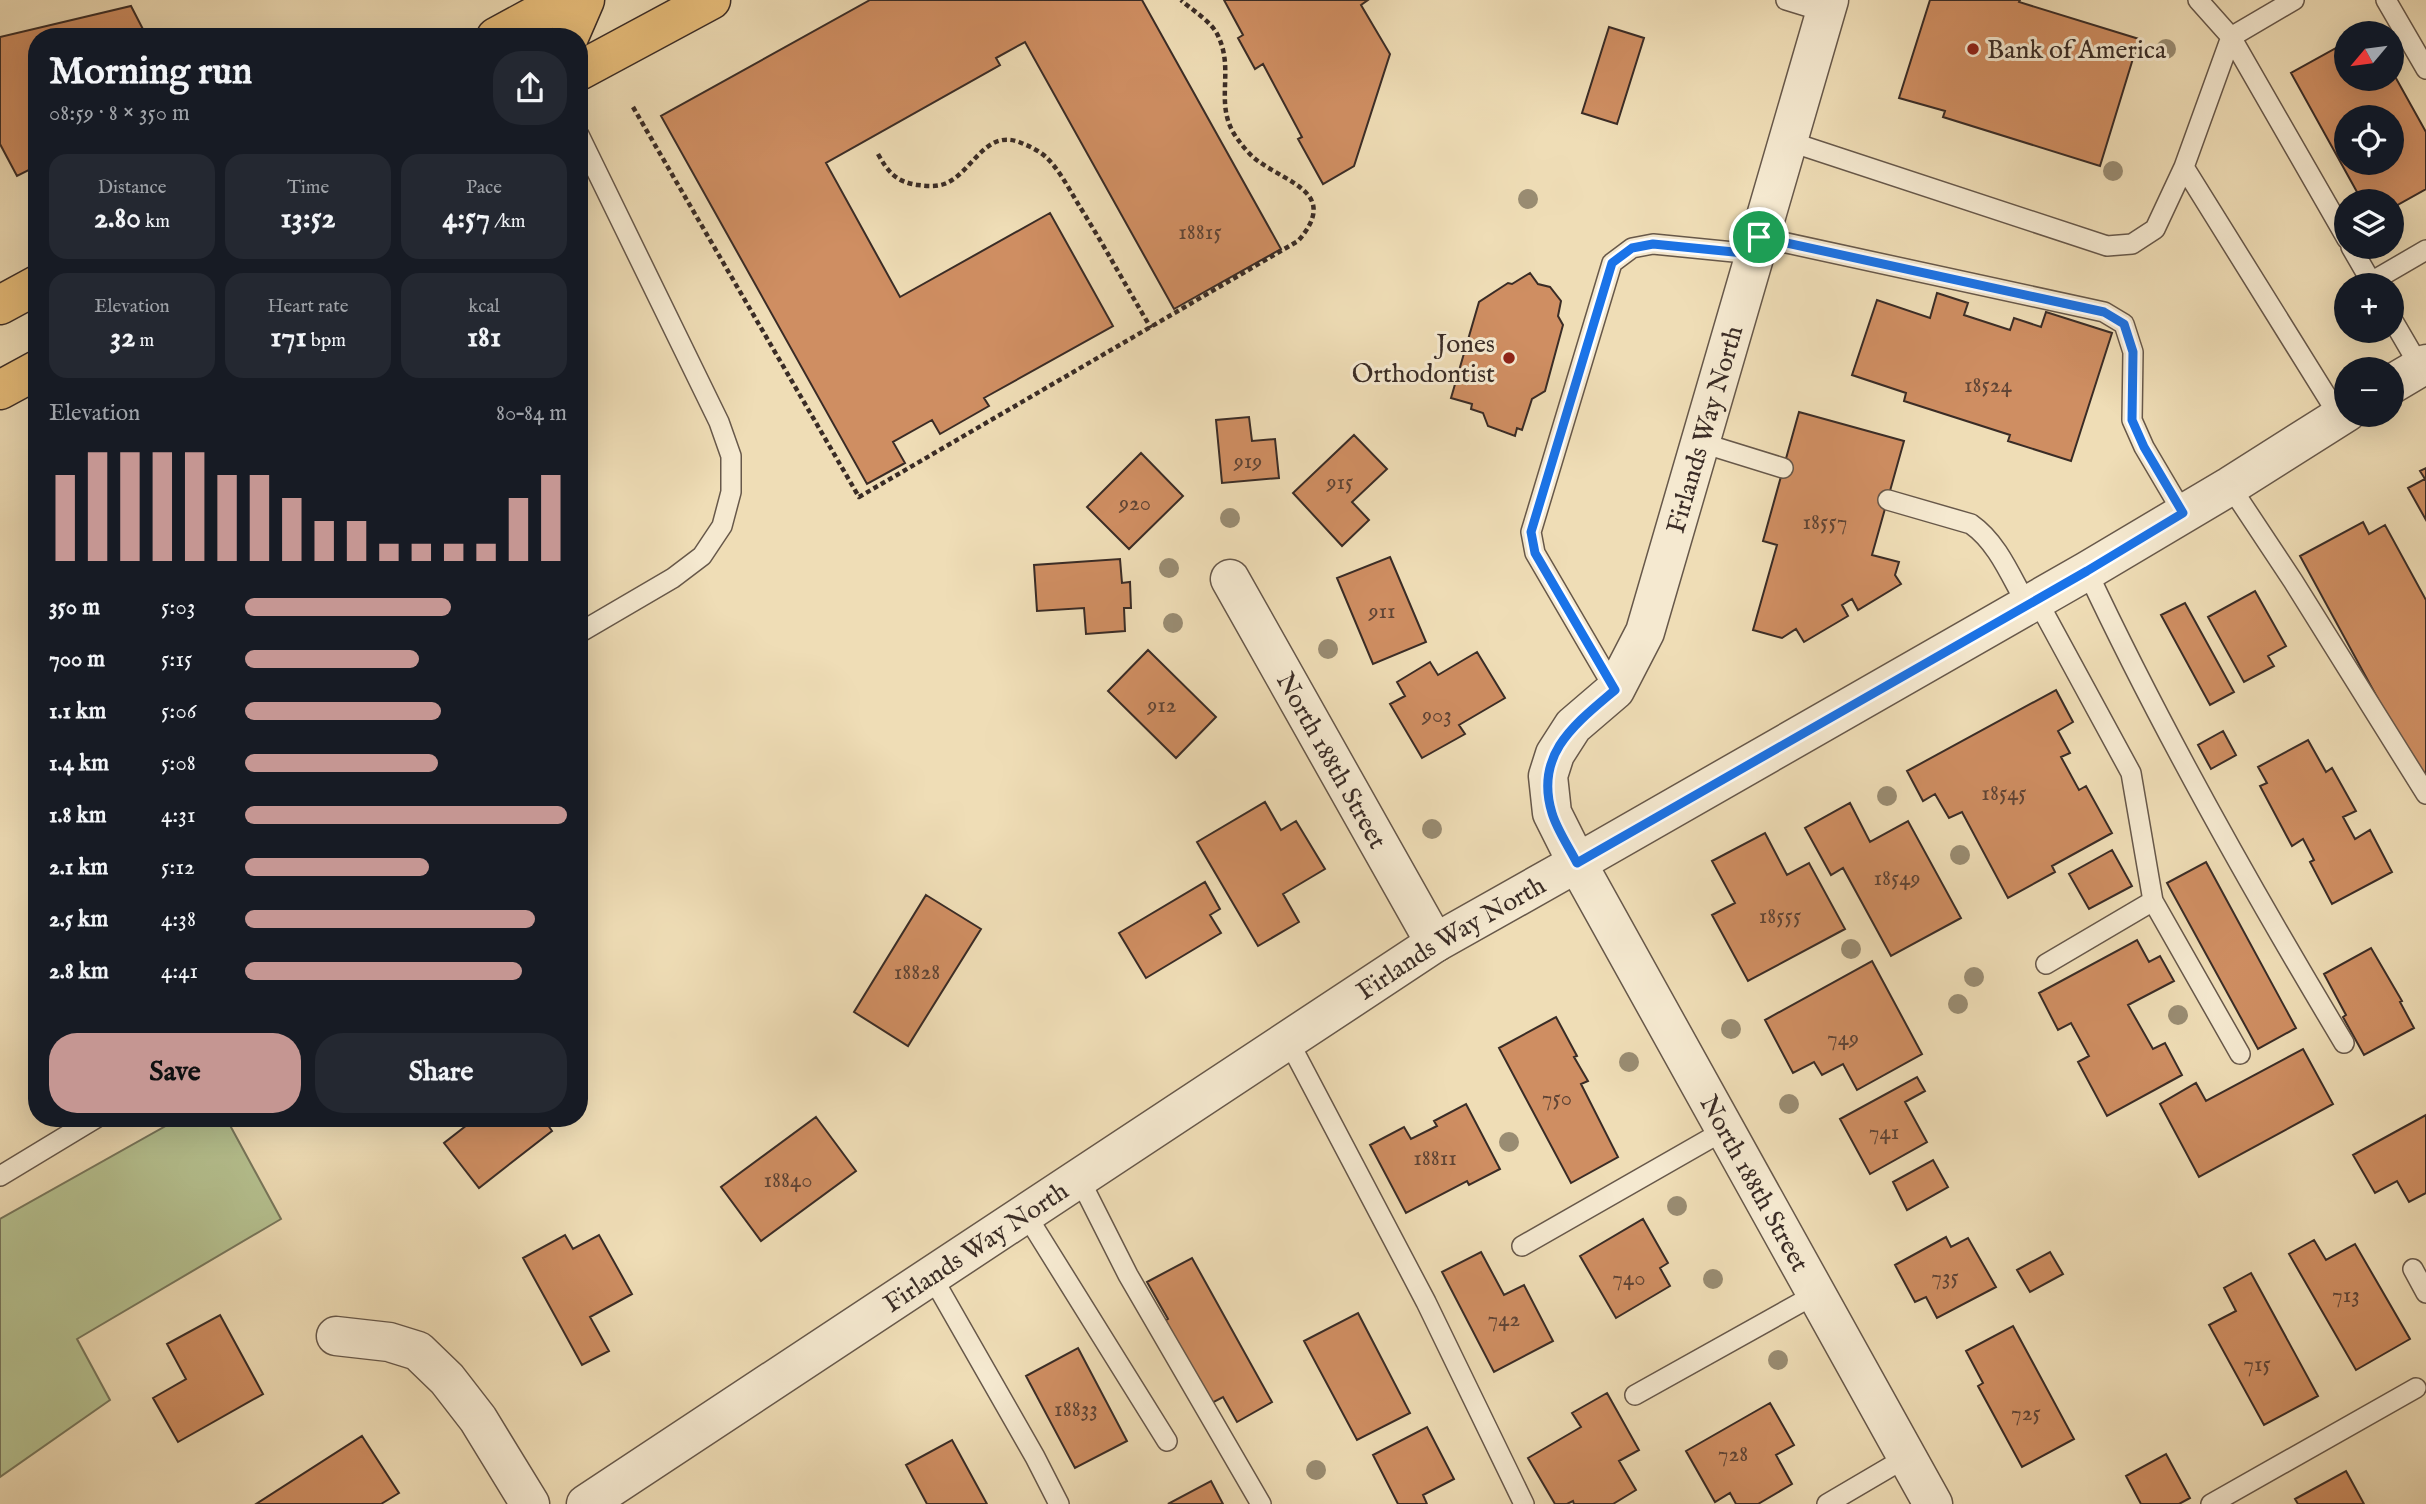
<!DOCTYPE html>
<meta charset="utf-8">
<style>
body{margin:0;font-family:"IM FELL English",serif;background:#242831;color:#f1f3f6;height:100vh;display:flex;flex-direction:column;font-size:26px;white-space:nowrap}
*{box-sizing:border-box;margin:0}
p{font-size:23px;color:#9ea1a6}
.icon{flex:none;width:38px;height:38px;fill:none;stroke:currentColor;stroke-width:2;stroke-linecap:round;stroke-linejoin:round}
.map{position:relative;flex:1;overflow:hidden}
.details{position:absolute;left:28px;top:28px;width:560px;height:1099px;display:flex;flex-direction:column;background:#171b24;border-radius:28px;box-shadow:0 7px 28px #0002}
.details>*{flex:none}
.needle{width:46px;rotate:241deg}
.fabs{position:absolute;left:2334px;top:21px;display:grid;gap:14px}
.fabs a{display:grid;place-items:center;width:70px;height:70px;border-radius:50%;background:#171b24;box-shadow:0 7px 28px #0002;font-size:35px}
.pin{position:absolute;display:grid;place-items:center;width:60px;height:60px;color:#fff;margin:-30px;border:4px solid #fff;border-radius:50%;box-shadow:0 2px 7px #0007}
.round{display:grid;place-items:center;flex:none;width:74px;height:74px;border-radius:28px;background:#242831}
.head{display:flex;align-items:center;justify-content:space-between;height:119px;padding:0 21px}
h1{font-size:38px;font-weight:800;line-height:52px}
.stats{display:grid;grid-template-columns:repeat(3,1fr);gap:10px;height:119px;padding:7px 21px}
.stats div{display:grid;align-content:center;border-radius:18px;background:#242831;text-align:center}
.stats b{font-size:30px;font-weight:800}
.stats small{font-size:19px;font-weight:400}
.stats p{font-size:19px}
.chart{height:196px;padding:14px 21px}
.chart p{display:flex;justify-content:space-between}
.chart svg{width:100%;height:126px;margin-top:7px;stroke:#c59692;stroke-width:6}
.primary-button{display:flex;gap:14px;margin-top:auto;padding:14px 21px}
.primary-button a{flex:1;height:80px;border-radius:28px;background:#c59692;color:#111;font-size:28px;font-weight:800;line-height:80px;text-align:center}
.primary-button a+a{background:#242831;color:#f1f3f6}
ul{padding:0 21px;list-style:none;font-size:23px}
li{display:grid;grid-template-columns:112px 84px 1fr;align-items:center;height:52px}
li i{height:18px;border-radius:9px;background:#c59692}
.map>svg:first-child{display:block}
</style>
<div class="map">
<svg width="2426" height="1504" viewBox="0 0 2426 1504">
<rect width="100%" height="100%" fill="#efddb6"/>
<filter id="stains"><feTurbulence type="fractalNoise" baseFrequency=".00286" numOctaves="4"/><feColorMatrix values="0 0 0 0 .2 0 0 0 0 .09 0 0 0 0 .02 0 0 0 .5 -.17"/></filter>
<radialGradient id="worn" r=".72"><stop offset=".6" stop-color="#630" stop-opacity="0"/><stop offset="1" stop-color="#630" stop-opacity=".3"/></radialGradient>
<path fill="#b6c291" stroke="#78775c" stroke-width="2" d="M180,1118H226L281,1219L77,1339L110,1400L0,1477V1219Z"/>
<path fill="#cf8e62" stroke="#3a2c26" stroke-width="2" fill-rule="evenodd" d="M870,0H1142L1281,249L1174,309L1025,42L996,58L1000,65L826,163L900,297L1050,213L1113,326L984,398L989,406L940,434L932,420L893,442L905,463L867,484L661,116Z
M1224,0H1368L1361,5L1390,54L1354,166L1323,184L1298,139L1302,137L1263,64L1255,69L1238,38L1243,35Z
M1930,0H2020L2019,2L2139,39L2100,166L1943,117L1945,111L1899,98Z
M131,6L147,37H37V166L17,176L0,144V37Z
M1609,27L1644,38L1617,124L1582,113Z
M2347,42V79H2392V71L2426,132V189L2392,208V201H2362L2291,73ZM2347,117H2392V163H2347Z
M1530,273L1538,284L1550,287L1561,301L1558,316L1563,325L1545,391L1532,399L1522,430L1517,428L1515,436L1488,426L1483,413L1471,409L1472,404L1451,398L1479,302L1508,283L1512,284Z
M1937,293L1968,303L1964,315L2010,330L2014,318L2041,327L2046,312L2112,333L2071,461L2008,441L2010,435L1904,401L1906,393L1852,375L1877,300L1930,318Z
M1799,412L1904,441L1872,555L1899,562L1895,575L1901,584L1858,610L1852,599L1842,605L1848,616L1804,642L1796,629L1782,638L1753,630L1777,545L1763,541Z
M1249,417L1252,441L1275,439L1279,478L1222,483L1216,420Z
M1354,435L1387,469L1352,502L1369,520L1342,546L1293,493Z
M1141,453L1183,496L1129,549L1087,507Z
M2426,468V520L2408,488L2425,479L2420,471Z
M2363,522L2369,534L2385,525L2426,600V787L2300,556Z
M1390,557L1426,642L1373,664L1337,578Z
M1120,559L1122,583L1130,582L1131,608H1124L1125,631L1086,634L1084,608L1037,611L1034,565Z
M2255,591L2286,646L2268,656L2274,666L2244,682L2208,617Z
M2185,603L2234,692L2210,705L2161,615Z
M1148,650L1216,717L1176,758L1108,691Z
M1477,652L1505,698L1459,725L1465,734L1422,758L1390,704L1405,696L1397,682L1430,662L1438,675Z
M2056,690L2073,722L2058,731L2070,753L2061,757L2079,790L2086,786L2112,833L2052,866L2055,872L2008,898L1962,812L1949,818L1935,794L1923,801L1907,771Z
M2223,731L2236,755L2211,769L2198,745Z
M2308,740L2326,772L2332,768L2356,811L2343,817L2355,839L2370,830L2392,872L2332,904L2310,862L2314,860L2303,839L2292,846L2260,786L2267,783L2258,767Z
M1265,802L1281,830L1296,821L1325,869L1283,894L1299,922L1258,946L1197,842Z
M1850,803L1870,842L1908,821L1961,918L1891,956L1843,868L1831,875L1805,828Z
M1765,833L1787,875L1809,863L1845,929L1748,981L1712,915L1735,903L1712,861Z
M2112,850L2132,886L2089,909L2069,874Z
M2206,862L2296,1028L2258,1049L2167,883Z
M1205,882L1220,909L1210,915L1221,933L1146,978L1119,933Z
M926,895L981,929L908,1046L854,1012Z
M2137,940L2149,962L2160,956L2174,981L2128,1005L2153,1049L2165,1043L2182,1075L2107,1116L2078,1062L2089,1056L2071,1023L2058,1030L2039,993Z
M2371,948L2402,1001L2400,1002L2414,1028L2364,1055L2343,1017L2346,1015L2324,974Z
M1872,961L1922,1054L1857,1090L1843,1064L1822,1075L1814,1062L1793,1073L1765,1020Z
M1556,1017L1577,1056L1574,1057L1588,1081L1581,1084L1618,1157L1571,1183L1499,1048Z
M2303,1049L2333,1104L2199,1177L2160,1104L2196,1083L2206,1101Z
M1917,1077L1925,1091L1905,1102L1927,1142L1870,1174L1840,1119Z
M1466,1104L1500,1169L1469,1185L1467,1181L1406,1213L1370,1145L1404,1127L1411,1139L1437,1126L1434,1121Z
M2426,1115V1193L2409,1202L2397,1181L2375,1193L2353,1155Z
M816,1117L856,1171L761,1241L721,1187Z
M476,1118H543L552,1131L479,1188L444,1143Z
M1933,1160L1948,1187L1907,1210L1893,1182Z
M1643,1219L1668,1263L1660,1268L1670,1286L1616,1318L1580,1256Z
M565,1235L573,1249L599,1235L632,1294L590,1317L609,1351L582,1365L523,1258Z
M1946,1237L1951,1247L1968,1238L1996,1287L1937,1318L1926,1297L1915,1302L1895,1265Z
M2314,1240L2326,1260L2355,1244L2410,1339L2356,1370L2289,1254Z
M1481,1252L1504,1295L1524,1285L1553,1341L1494,1372L1442,1272Z
M2050,1252L2063,1274L2030,1292L2017,1270Z
M1192,1258L1272,1402L1237,1422L1223,1397L1208,1405L1163,1322L1168,1319L1147,1282Z
M2251,1273L2318,1396L2264,1425L2209,1325L2236,1311L2224,1288Z
M1358,1313L1410,1413L1357,1440L1304,1341Z
M220,1315L263,1394L178,1442L153,1398L186,1379L167,1344Z
M2013,1326L2074,1439L2022,1467L1978,1386L1983,1383L1966,1351Z
M1078,1348L1127,1441L1075,1468L1026,1376Z
M1607,1393L1639,1450L1619,1461L1636,1490L1613,1504H1574L1573,1501L1567,1504H1555L1528,1458L1581,1427L1572,1413Z
M1770,1403L1794,1445L1776,1455L1792,1484L1758,1504H1736L1730,1493L1715,1502L1686,1451Z
M1427,1427L1454,1479L1423,1495L1427,1504H1398L1373,1455Z
M362,1436L399,1493L381,1504H256Z
M952,1440L987,1504H927L906,1465Z
M2166,1454L2190,1498L2179,1504H2141L2126,1476Z
M2346,1471L2364,1504H2298L2295,1499Z
M1211,1481L1223,1504H1168Z"/>
<g fill="none" stroke-linecap="round" stroke-linejoin="round">
<defs>
<path id="service" d="M1786,0L1825,12
M2198,0L2231,37L2347,239
M2386,0L2426,69
M579,135L719,422L731,456V492L722,526L702,556L673,578L579,633
M1788,141L2107,246L2132,244L2155,229L2184,167L2231,37L2294,0
M2184,167L2339,416
M1759,237L2104,312L2124,324L2133,352L2132,420L2144,447L2183,513
M2351,247L2373,285
M2371,282L2426,250
M2392,319L2420,367
M1699,442L1783,468
M2230,486L2293,581L2426,794
M1888,500L1971,524C1998,543 2011,577 2027,605
M2087,571C2163,733 2252,890 2344,1043
M2037,600L2131,773L2153,901L2046,964
M1615,690L1535,553L1531,532L1612,263L1632,248L1653,244L1754,254
M2153,901L2240,1054
M1288,1040L1426,1302L1524,1504
M0,1176L96,1118
M1079,1178L1128,1275L1261,1504
M1025,1213L1167,1441
M1522,1246L1725,1130
M2413,1269L2426,1293
M931,1275L1035,1457L1059,1504
M1635,1395L1816,1294
M1827,1504L1907,1457
M2211,1504L2416,1388"/>
<g id="minor">
<path d="M2392,384L2426,364"/>
<path id="s1" d="M1230,579L1435,943"/>
<path d="M336,1336L389,1342L418,1351L447,1379L478,1419L530,1504"/>
<path d="M1933,1504L1577,863L2087,571L2230,486L2347,412"/>
</g>
<g id="tertiary">
<path id="s2" d="M586,1504L1435,943L1577,863L1552,813L1548,776L1555,754L1573,726L1615,690L1645,632L1829,0"/>
</g>
<path id="primary" d="M569,37L585,0"/>
<path id="trunk" d="M496,37L564,0
M579,71L711,0
M0,305L37,285
M0,390L37,370"/>
</defs>
<use href="#service" stroke="#67584a" stroke-width="22"/>
<use href="#minor" stroke="#67584a" stroke-width="41"/>
<use href="#tertiary" stroke="#67584a" stroke-width="41"/>
<use href="#primary" stroke="#3a2c26" stroke-width="41"/>
<use href="#trunk" stroke="#3a2c26" stroke-width="41"/>
<path stroke="#3a2c26" stroke-width="4.5" stroke-dasharray="5 3.5" stroke-linecap="butt" d="M633,107L859,497L1298,241C1339,194 1290,184 1258,161C1251,156 1244,148 1239,141C1212,107 1235,74 1219,38C1213,22 1193,11 1181,0
M878,154C888,172 896,182 918,185C926,186 936,187 944,184C972,174 984,129 1019,142C1029,146 1040,151 1047,158C1061,172 1070,191 1080,207C1105,247 1127,288 1151,328"/>
<use href="#service" stroke="#f5e9d0" stroke-width="19"/>
<use href="#minor" stroke="#f5e9d0" stroke-width="38"/>
<use href="#tertiary" stroke="#f5e9d0" stroke-width="38"/>
<use href="#primary" stroke="#e8be7b" stroke-width="38"/>
<use href="#trunk" stroke="#e8be7b" stroke-width="38"/>
</g>
<g fill="#998c72">
<circle cx="2166" cy="49" r="10"/>
<circle cx="2113" cy="171" r="10"/>
<circle cx="1528" cy="199" r="10"/>
<circle cx="1230" cy="518" r="10"/>
<circle cx="1169" cy="568" r="10"/>
<circle cx="1173" cy="623" r="10"/>
<circle cx="1328" cy="649" r="10"/>
<circle cx="1887" cy="796" r="10"/>
<circle cx="1432" cy="829" r="10"/>
<circle cx="1960" cy="855" r="10"/>
<circle cx="1851" cy="949" r="10"/>
<circle cx="1974" cy="977" r="10"/>
<circle cx="1958" cy="1004" r="10"/>
<circle cx="2178" cy="1015" r="10"/>
<circle cx="1731" cy="1029" r="10"/>
<circle cx="1629" cy="1062" r="10"/>
<circle cx="1789" cy="1104" r="10"/>
<circle cx="1509" cy="1142" r="10"/>
<circle cx="1677" cy="1206" r="10"/>
<circle cx="1713" cy="1279" r="10"/>
<circle cx="1778" cy="1360" r="10"/>
<circle cx="1316" cy="1470" r="10"/>
</g>
<g fill="none" stroke-linecap="round" stroke-linejoin="round">
<defs>
<path id="route" d="M1759,237L2104,312L2124,324L2133,352L2132,420L2144,447L2183,513L2087,571L1577,863C1569,847 1557,830 1552,813C1534,754 1575,724 1615,690L1535,553L1531,532L1612,263L1632,248L1653,244L1754,254Z"/>
</defs>
<use href="#route" stroke="#fff" stroke-width="14"/>
<use href="#route" stroke="#1a73e8" stroke-width="9"/>
</g>
<g fill="#8f2418" stroke="#f5e9d0" stroke-width="2.5">
<circle cx="1973" cy="49" r="7"/>
<circle cx="1509" cy="358" r="7"/>
</g>
<g text-anchor="middle" stroke-width="6" stroke-linejoin="round" paint-order="stroke">
<g font-size="23" fill="#5f4435">
<text x="1200" y="239">18815</text>
<text x="1988" y="392">18524</text>
<text x="1248" y="468">919</text>
<text x="1340" y="489">915</text>
<text x="1135" y="510">920</text>
<text x="1825" y="529">18557</text>
<text x="1382" y="618">911</text>
<text x="1162" y="712">912</text>
<text x="1437" y="722">903</text>
<text x="2004" y="800">18545</text>
<text x="1897" y="885">18549</text>
<text x="1780" y="923">18555</text>
<text x="917" y="979">18828</text>
<text x="1843" y="1045">749</text>
<text x="1557" y="1105">750</text>
<text x="1884" y="1139">741</text>
<text x="1435" y="1165">18811</text>
<text x="788" y="1187">18840</text>
<text x="1945" y="1284">735</text>
<text x="1629" y="1285">740</text>
<text x="2346" y="1302">713</text>
<text x="1504" y="1326">742</text>
<text x="2257" y="1371">715</text>
<text x="1076" y="1416">18833</text>
<text x="2026" y="1420">725</text>
<text x="1733" y="1461">728</text>
</g>
<g font-size="26" fill="#3a2c26" stroke="#f5e9d0" text-anchor="start">
<text x="1987" y="58">Bank of America</text>
<text x="1495" y="352" text-anchor="end">Jones<tspan x="1495" dy="30">Orthodontist</tspan></text>
</g>
<g font-size="26" fill="#3a2c26" stroke="#f5e9d0">
<text dy="9" stroke="none"><textPath href="#s2" startOffset="1662">Firlands Way North</textPath></text>
<text dy="9" stroke="none"><textPath href="#s1" startOffset="208">North 188th Street</textPath></text>
<text dy="9" stroke="none"><textPath href="#s2" startOffset="1034">Firlands Way North</textPath></text>
<text transform="translate(1755 1183) rotate(61)" y="9">North 188th Street</text>
<text dy="9" stroke="none"><textPath href="#s2" startOffset="467">Firlands Way North</textPath></text>
</g>
</g>
<rect width="100%" height="100%" filter="url(#stains)"/>
<rect width="100%" height="100%" fill="url(#worn)"/>
</svg>
<div class="fabs">
<a><svg class="needle" viewBox="-14 -14 28 28"><path d="M0-13l5 13h-10z" fill="#e53935"/><path d="M0 13l5-13h-10z" fill="#9ea1a6"/></svg></a>
<a><svg class="icon" aria-label="locate" viewBox="0 0 24 24"><circle cx="12" cy="12" r="6"/><path d="M12 2v4M12 18v4M2 12h4M18 12h4"/></svg></a>
<a><svg class="icon" aria-label="layers" viewBox="0 0 24 24"><path d="M12 4l9 5-9 5-9-5zM3 14l9 5 9-5"/></svg></a>
<a>+</a>
<a>−</a>
</div>
<div class="pin" style="left:1759px;top:237px;background:#1e9e55"><svg class="icon" aria-label="arrive" viewBox="0 0 24 24"><path d="M6 21V4h12l-3 4 3 4H6"/></svg></div>
<section class="details">
<div class="head"><div><h1>Morning run</h1><p>08:59 · 8 × 350 m</p></div><a class="round"><svg class="icon" aria-label="share" viewBox="0 0 24 24"><path d="M12 15V3M7 8l5-5 5 5M5 13v7h14v-7"/></svg></a></div>
<div class="stats">
<div><p>Distance</p><b>2.80<small> km</small></b></div>
<div><p>Time</p><b>13:52</b></div>
<div><p>Pace</p><b>4:57<small> /km</small></b></div>
</div>
<div class="stats">
<div><p>Elevation</p><b>32<small> m</small></b></div>
<div><p>Heart rate</p><b>171<small> bpm</small></b></div>
<div><p>kcal</p><b>181</b></div>
</div>
<div class="chart"><p><span>Elevation</span>80–84 m</p>
<svg viewBox="0 0 160 44" preserveAspectRatio="none"><path d="M5 44V14M15 44V6M25 44V6M35 44V6M45 44V6M55 44V14M65 44V14M75 44V22M85 44V30M95 44V30M105 44V38M115 44V38M125 44V38M135 44V38M145 44V22M155 44V14"/></svg>
</div>
<ul>
<li><b>350 m</b>5:03<i style="width:64%"></i></li>
<li><b>700 m</b>5:15<i style="width:54%"></i></li>
<li><b>1.1 km</b>5:06<i style="width:61%"></i></li>
<li><b>1.4 km</b>5:08<i style="width:60%"></i></li>
<li><b>1.8 km</b>4:31<i style="width:100%"></i></li>
<li><b>2.1 km</b>5:12<i style="width:57%"></i></li>
<li><b>2.5 km</b>4:38<i style="width:90%"></i></li>
<li><b>2.8 km</b>4:41<i style="width:86%"></i></li>
</ul>
<div class="primary-button"><a>Save</a><a>Share</a></div>
</section>
</div>
